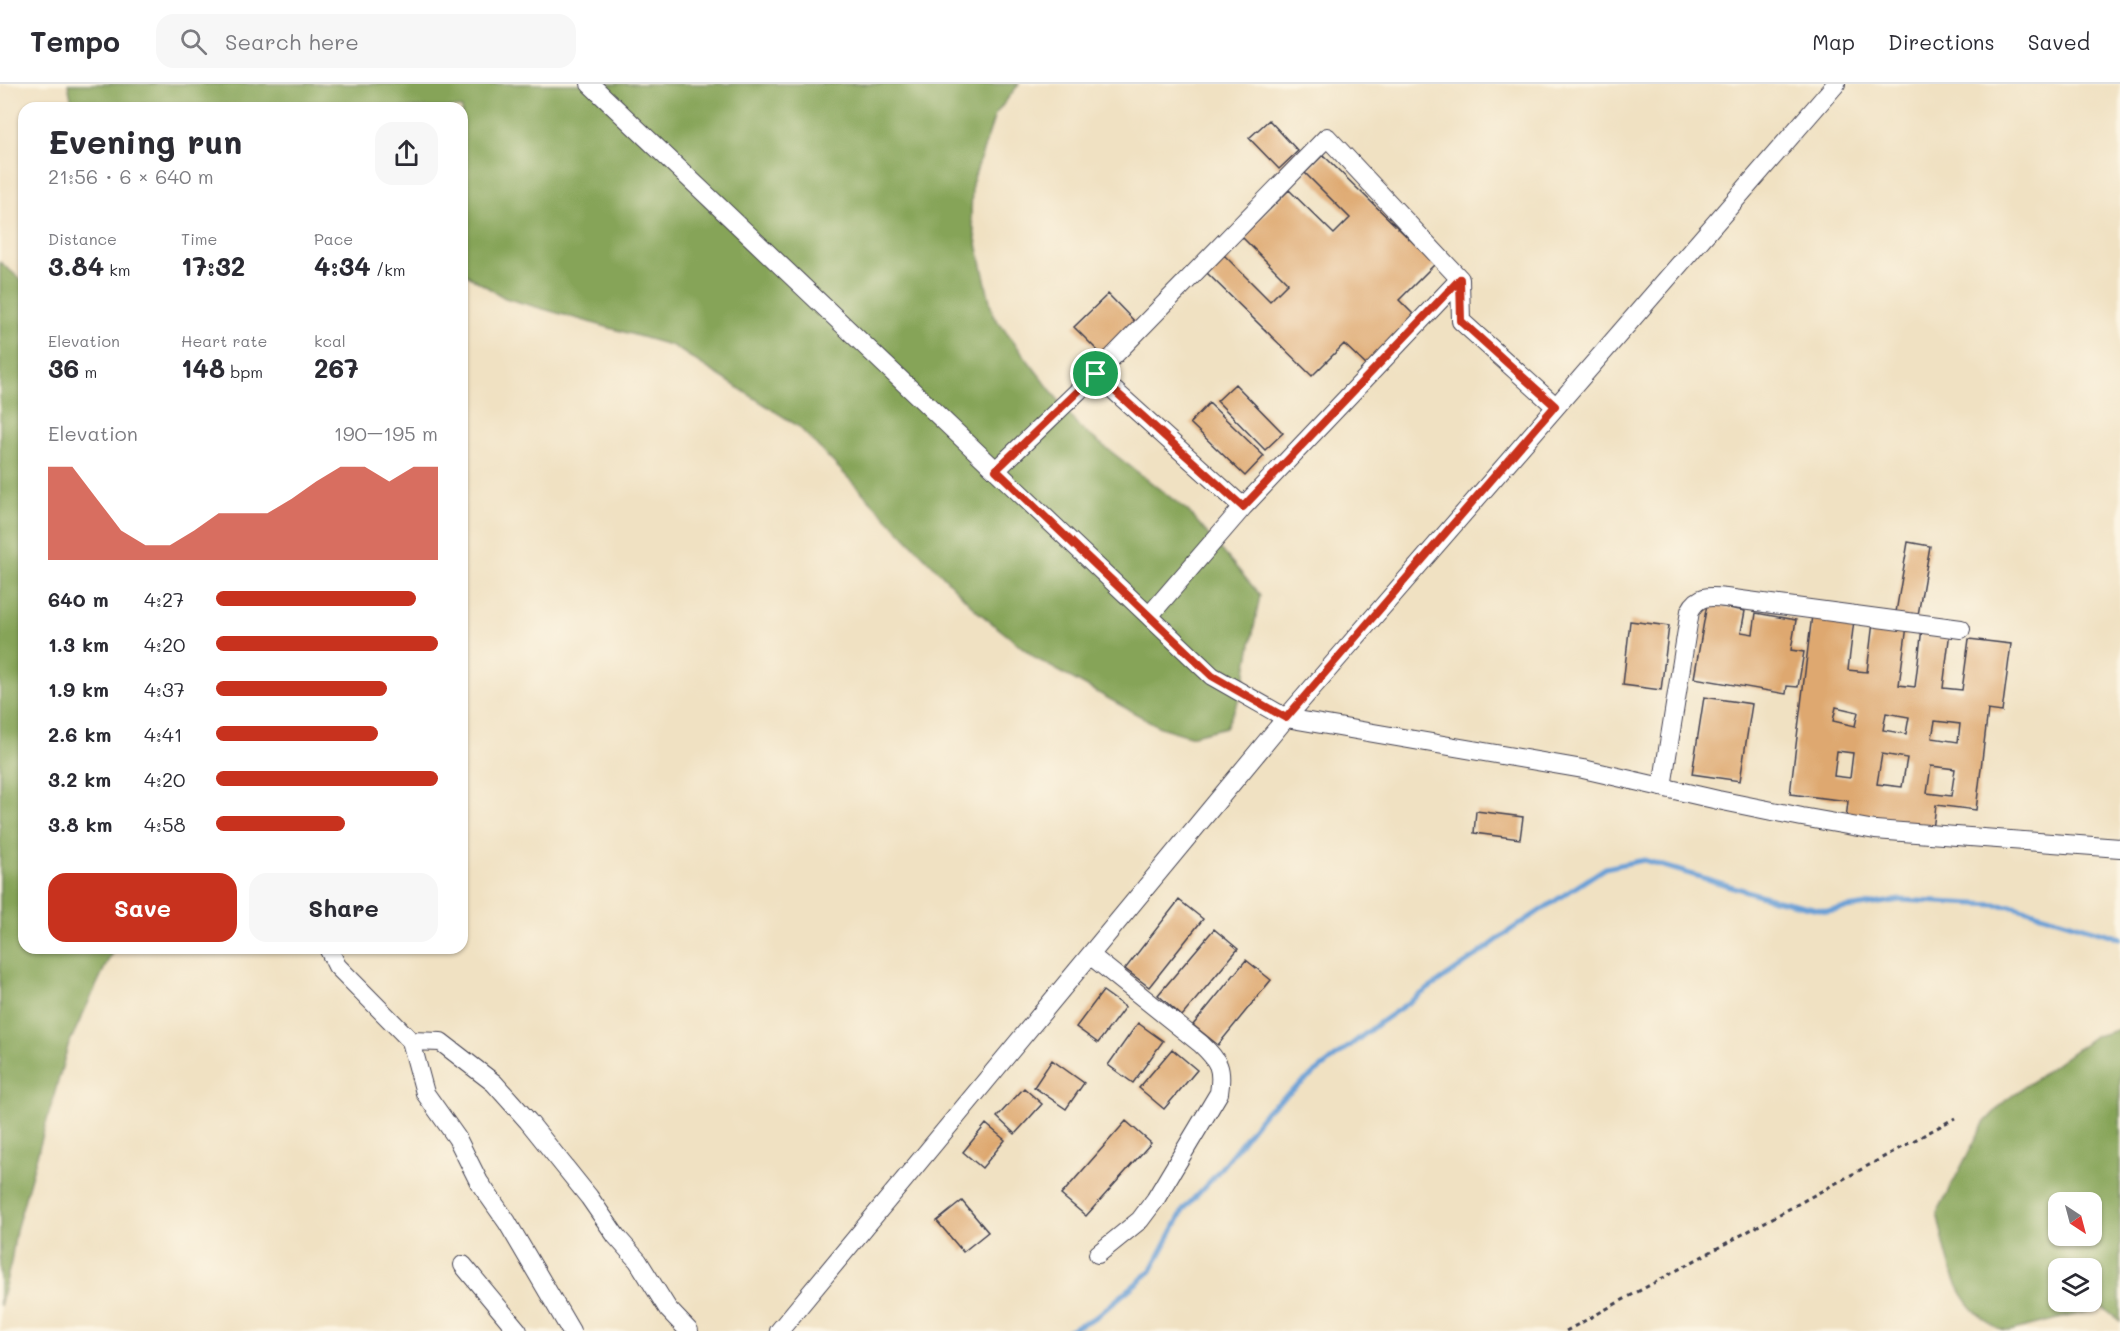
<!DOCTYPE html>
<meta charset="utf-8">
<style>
body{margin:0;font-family:Mali,sans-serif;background:#f7f7f7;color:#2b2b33;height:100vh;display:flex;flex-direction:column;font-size:22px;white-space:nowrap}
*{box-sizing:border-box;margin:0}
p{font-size:20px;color:#7c7c81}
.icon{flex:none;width:33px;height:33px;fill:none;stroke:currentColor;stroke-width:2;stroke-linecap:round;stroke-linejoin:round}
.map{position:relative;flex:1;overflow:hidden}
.panel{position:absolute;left:18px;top:18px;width:450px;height:852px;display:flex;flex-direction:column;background:#fff;border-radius:18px;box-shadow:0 2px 4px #0004}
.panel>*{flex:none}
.needle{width:39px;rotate:144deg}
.buttons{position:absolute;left:2048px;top:1108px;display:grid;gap:12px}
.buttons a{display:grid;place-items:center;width:54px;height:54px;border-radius:12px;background:#fff;box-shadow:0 2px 4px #0004;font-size:30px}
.pin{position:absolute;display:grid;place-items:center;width:51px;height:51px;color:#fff;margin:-26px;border:3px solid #fff;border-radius:50%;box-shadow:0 2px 6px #0007}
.round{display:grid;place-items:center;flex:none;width:63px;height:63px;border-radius:18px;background:#f7f7f7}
.headline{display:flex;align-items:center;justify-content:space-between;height:102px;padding:0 30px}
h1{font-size:33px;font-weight:700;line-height:45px}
.stats{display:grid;grid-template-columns:repeat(3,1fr);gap:9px;height:102px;padding:6px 30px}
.stats div{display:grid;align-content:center}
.stats b{font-size:26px;font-weight:700}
.stats small{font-size:16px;font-weight:400}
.stats p{font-size:16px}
.chart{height:168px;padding:12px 30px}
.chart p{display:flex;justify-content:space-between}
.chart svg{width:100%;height:108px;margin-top:6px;fill:#c8321e;opacity:.7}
.action{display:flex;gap:12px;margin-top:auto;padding:12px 30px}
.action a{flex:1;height:69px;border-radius:18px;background:#c8321e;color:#fff;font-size:24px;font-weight:700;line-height:69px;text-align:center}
.action a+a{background:#f7f7f7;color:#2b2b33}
ul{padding:0 30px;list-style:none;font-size:20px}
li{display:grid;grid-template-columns:96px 72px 1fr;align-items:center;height:45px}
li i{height:15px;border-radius:8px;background:#c8321e}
header{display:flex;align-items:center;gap:36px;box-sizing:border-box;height:84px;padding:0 30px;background:#fff;border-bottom:2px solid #e1e1e2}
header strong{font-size:28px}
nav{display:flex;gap:33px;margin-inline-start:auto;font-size:21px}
.search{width:420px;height:54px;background:#f7f7f7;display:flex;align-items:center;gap:15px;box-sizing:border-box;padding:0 21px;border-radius:18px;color:#7c7c81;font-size:22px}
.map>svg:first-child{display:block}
</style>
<header>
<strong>Tempo</strong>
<div class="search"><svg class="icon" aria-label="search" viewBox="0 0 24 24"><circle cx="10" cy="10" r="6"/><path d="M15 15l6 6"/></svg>Search here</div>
<nav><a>Map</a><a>Directions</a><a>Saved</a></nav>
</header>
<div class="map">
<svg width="2120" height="1247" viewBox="0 0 2120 1247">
<rect width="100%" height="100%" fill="#fcf5e5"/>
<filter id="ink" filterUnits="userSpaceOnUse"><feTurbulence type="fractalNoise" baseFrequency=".0167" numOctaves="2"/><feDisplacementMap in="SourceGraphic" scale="12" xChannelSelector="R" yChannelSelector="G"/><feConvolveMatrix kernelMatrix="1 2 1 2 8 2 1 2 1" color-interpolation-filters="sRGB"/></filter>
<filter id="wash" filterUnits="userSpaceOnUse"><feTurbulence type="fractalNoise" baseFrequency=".008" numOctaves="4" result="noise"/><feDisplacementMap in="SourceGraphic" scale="24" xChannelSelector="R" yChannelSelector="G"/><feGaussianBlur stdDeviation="1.35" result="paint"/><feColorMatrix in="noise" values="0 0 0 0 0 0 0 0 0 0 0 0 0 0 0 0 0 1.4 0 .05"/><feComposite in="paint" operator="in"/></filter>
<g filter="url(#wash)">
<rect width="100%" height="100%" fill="#f0e1c2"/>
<path fill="#86a458" stroke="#54634a" stroke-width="1.5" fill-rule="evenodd" d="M68,0H1019L995,31L972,100L971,133L993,231L1079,343L1188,427L1260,511L1242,609L1226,643L1190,652L1160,643L1037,575L978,528L798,342L673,262L505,214L462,188V24H73Z
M0,178L24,198V864H114L68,962L16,1146L11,1178L0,1222Z
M2120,945V1237L2103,1224L2009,1247C1999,1247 1996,1244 1988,1238C1951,1212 1947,1170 1937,1129L1984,1039L2005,1017L2093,953ZM2058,1119H2091V1152H2058ZM2058,1185H2091V1218H2058Z"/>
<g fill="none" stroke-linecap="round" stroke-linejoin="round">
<path stroke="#689fd6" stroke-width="5" d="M1067,1247L1096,1233L1151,1187L1184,1125L1213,1094L1266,1027L1379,939L1476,872L1512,845L1605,784L1644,776L1773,815L1827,827L1900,816L2014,822L2120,854"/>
</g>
<g id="blocks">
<path fill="#dea870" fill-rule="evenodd" d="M1269,36L1298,67L1279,85L1249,54Z
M1323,71L1435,180L1399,216L1416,233L1367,282L1344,260L1312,292L1207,189L1224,171L1270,217L1288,199L1242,153L1289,106L1334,150L1350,134L1305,89Z
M1108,210L1139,242L1105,274L1074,243Z
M1235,300L1283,349L1265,366L1217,317Z
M1209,319L1264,372L1245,392L1190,339Z
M1908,458L1930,462L1917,537L1895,534Z
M1707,520L1745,527L1741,548L1753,550L1756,529L1796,536L1791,566L1804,568L1798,603L1787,602L1786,610L1694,594Z
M1812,531L1854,536L1848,586L1867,588L1873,538L1907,542L1899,601L1915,603L1922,544L1950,547L1943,604L1962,606L1969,555L2011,560L2002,628L1988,626L1976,726L1936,721L1933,746L1846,736L1848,717L1790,710ZM1836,623L1858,628L1855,642L1833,637ZM1886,629L1909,633L1906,650L1883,646ZM1935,637L1960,640L1958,658L1932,654ZM1837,667L1853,669L1850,694L1834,692ZM1882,670L1907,674L1902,703L1877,700ZM1931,682L1955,685L1951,712L1927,709Z
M1630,537L1669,542L1661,606L1623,601Z
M1704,613L1752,620L1740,697L1692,690Z
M1476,727L1523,733L1520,755L1474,749Z
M1179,816L1203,835L1149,903L1125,885Z
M1214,845L1238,865L1182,932L1158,911Z
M1246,876L1271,896L1218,961L1193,941Z
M1103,907L1125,923L1098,959L1076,943Z
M1138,939L1163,957L1133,999L1108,981Z
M1172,965L1197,986L1164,1025L1139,1004Z
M1052,976L1084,999L1066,1025L1034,1003Z
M1024,1004L1042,1020L1015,1050L997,1033Z
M1126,1037L1151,1059L1086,1132L1061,1111Z
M986,1040L1005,1056L982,1084L963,1068Z
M962,1117L988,1148L963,1168L937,1137Z"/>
</g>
</g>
<g filter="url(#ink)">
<use href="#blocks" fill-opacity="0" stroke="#413f4f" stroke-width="1.5"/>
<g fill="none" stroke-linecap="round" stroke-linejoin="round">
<defs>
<path id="minor" d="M590,0L1212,592L1286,634L1583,685L1718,716L1802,733L1875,746L2120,764
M1460,195L1243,423L1096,290L1327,53L1460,195L1461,237L1555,322
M996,386L1096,290
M1149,532L1243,423
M1662,703L1690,527C1698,511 1709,512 1726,514L1961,545
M328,864L337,882L411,957
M1090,871L1201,960C1219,977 1223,984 1219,1009L1155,1116L1140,1136L1098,1170
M463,1181L518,1247
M571,1247L507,1138L479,1098L457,1054L425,1009L411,957L441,958L494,999L528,1037L589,1113L616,1152L638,1177L668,1225L689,1247
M779,1247L1286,634L1836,0"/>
</defs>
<use href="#minor" stroke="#413f4f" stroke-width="20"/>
<path stroke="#413f4f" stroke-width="3" stroke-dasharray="4.5 4.5" stroke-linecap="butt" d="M1566,1247L1955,1034"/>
<use href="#minor" stroke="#fff" stroke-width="18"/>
</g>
</g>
<g fill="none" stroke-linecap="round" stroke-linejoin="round" filter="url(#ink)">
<defs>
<path id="route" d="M1460,195L1461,237L1555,322L1286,634L1212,592L996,386L1096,290L1243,423Z"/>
</defs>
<use href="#route" stroke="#fff" stroke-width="12"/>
<use href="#route" stroke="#c8321e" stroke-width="8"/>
</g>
</svg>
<div class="buttons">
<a><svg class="needle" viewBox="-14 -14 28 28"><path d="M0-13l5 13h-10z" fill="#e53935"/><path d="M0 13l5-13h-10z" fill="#7c7c81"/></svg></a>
<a><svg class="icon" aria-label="layers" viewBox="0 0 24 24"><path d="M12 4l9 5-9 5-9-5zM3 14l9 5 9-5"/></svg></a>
</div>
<div class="pin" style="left:1096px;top:290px;background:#1e9e55"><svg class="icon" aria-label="arrive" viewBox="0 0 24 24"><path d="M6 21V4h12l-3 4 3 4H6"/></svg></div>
<section class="panel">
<div class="headline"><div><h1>Evening run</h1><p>21:56 · 6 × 640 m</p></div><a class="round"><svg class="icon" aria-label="share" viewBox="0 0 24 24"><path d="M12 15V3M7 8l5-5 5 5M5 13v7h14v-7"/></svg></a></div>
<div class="stats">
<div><p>Distance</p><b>3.84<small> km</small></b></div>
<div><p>Time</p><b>17:32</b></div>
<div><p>Pace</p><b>4:34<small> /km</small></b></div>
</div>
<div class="stats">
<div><p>Elevation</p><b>36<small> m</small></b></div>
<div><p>Heart rate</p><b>148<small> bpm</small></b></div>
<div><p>kcal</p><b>267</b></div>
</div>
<div class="chart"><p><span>Elevation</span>190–195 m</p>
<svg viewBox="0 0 160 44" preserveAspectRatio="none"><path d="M0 44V6L10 6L20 19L30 32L40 38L50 38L60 32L70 25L80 25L90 25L100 19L110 12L120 6L130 6L140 12L150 6L160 6V44z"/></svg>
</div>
<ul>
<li><b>640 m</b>4:27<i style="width:90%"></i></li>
<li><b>1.3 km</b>4:20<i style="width:100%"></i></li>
<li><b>1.9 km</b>4:37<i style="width:77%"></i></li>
<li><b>2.6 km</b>4:41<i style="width:73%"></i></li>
<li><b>3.2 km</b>4:20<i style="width:100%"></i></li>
<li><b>3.8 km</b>4:58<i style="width:58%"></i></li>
</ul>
<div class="action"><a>Save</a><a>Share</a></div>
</section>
</div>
